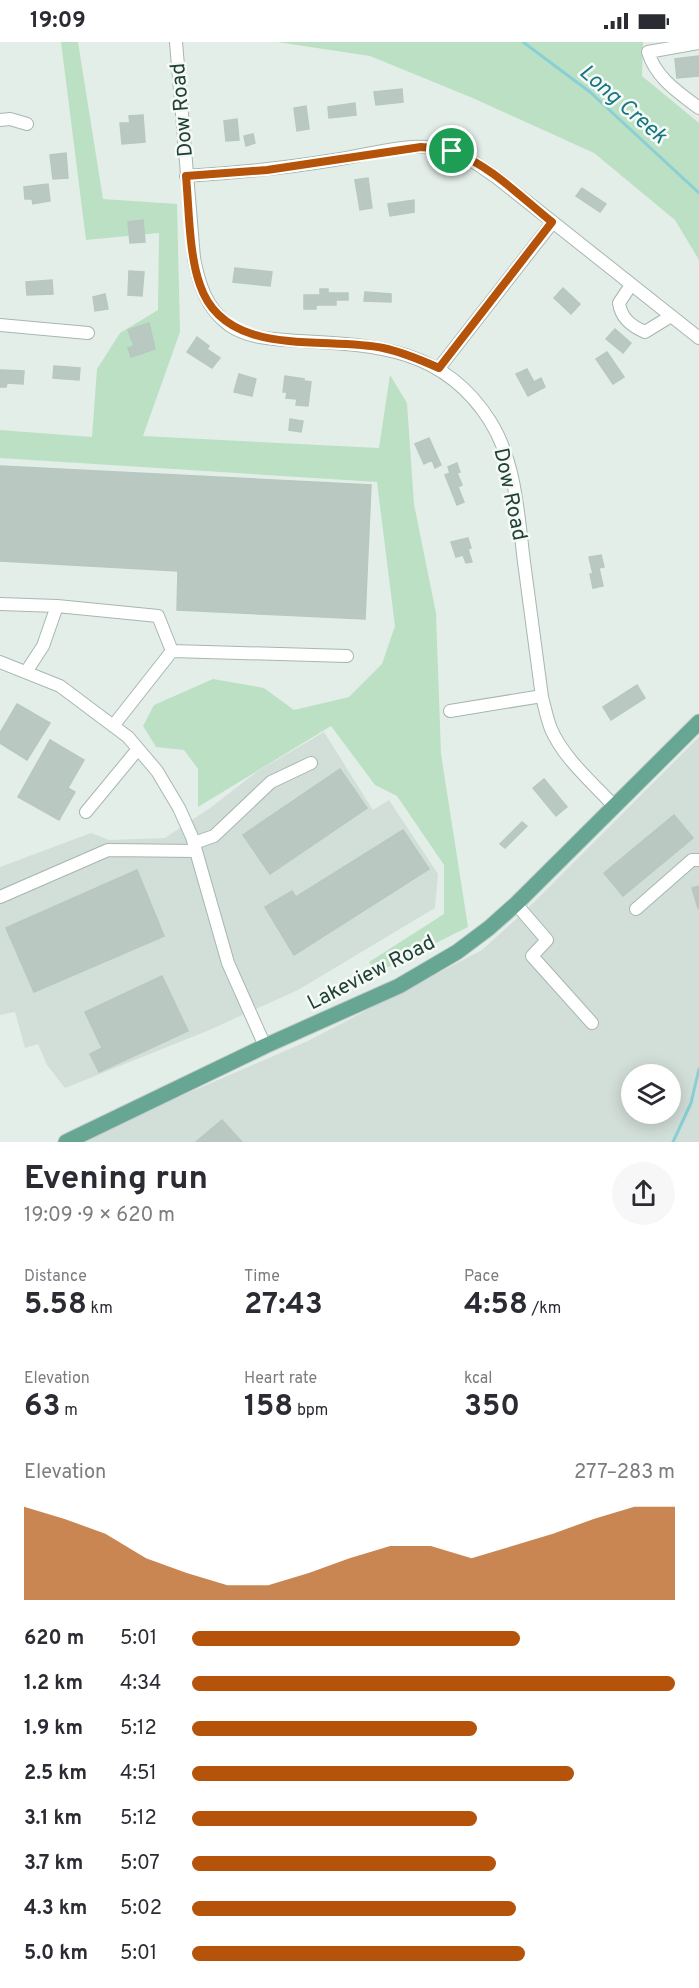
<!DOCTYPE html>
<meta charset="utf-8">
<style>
body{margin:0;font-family:Overpass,sans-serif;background:#f7f7f7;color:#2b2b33;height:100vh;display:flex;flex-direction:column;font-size:22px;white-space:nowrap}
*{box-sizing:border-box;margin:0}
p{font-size:20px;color:#7c7c81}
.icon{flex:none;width:33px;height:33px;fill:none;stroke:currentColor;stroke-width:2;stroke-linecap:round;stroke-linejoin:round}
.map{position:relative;height:1100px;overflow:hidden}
.drawer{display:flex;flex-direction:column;background:#fff;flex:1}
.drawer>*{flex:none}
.fabs{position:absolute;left:621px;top:1022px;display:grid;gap:12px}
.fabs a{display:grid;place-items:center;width:60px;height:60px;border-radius:50%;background:#fff;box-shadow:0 3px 15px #0003;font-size:30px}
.pin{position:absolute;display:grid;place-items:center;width:51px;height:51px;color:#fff;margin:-26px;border:3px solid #fff;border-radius:50%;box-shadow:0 2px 6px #0007}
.round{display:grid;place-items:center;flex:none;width:63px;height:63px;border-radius:32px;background:#f7f7f7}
.head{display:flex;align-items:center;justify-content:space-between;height:102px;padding:0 24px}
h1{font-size:33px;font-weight:700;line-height:45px}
.stats{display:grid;grid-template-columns:repeat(3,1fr);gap:9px;height:102px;padding:6px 24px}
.stats div{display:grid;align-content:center}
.stats b{font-size:30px;font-weight:700}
.stats small{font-size:16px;font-weight:400}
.stats p{font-size:16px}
.chart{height:168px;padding:12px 24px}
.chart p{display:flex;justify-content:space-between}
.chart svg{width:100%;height:108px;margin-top:6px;fill:#b45309;opacity:.7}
ul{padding:0 24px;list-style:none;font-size:20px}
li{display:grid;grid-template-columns:96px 72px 1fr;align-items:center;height:45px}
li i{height:15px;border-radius:8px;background:#b45309}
.status{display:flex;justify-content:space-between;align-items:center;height:42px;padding:0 30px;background:#fff;direction:ltr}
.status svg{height:16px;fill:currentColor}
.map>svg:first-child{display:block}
</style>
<div class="status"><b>19:09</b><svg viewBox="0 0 49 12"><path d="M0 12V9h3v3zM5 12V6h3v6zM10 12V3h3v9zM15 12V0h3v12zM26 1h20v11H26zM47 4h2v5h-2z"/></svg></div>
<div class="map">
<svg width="699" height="1100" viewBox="0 0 699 1100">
<rect width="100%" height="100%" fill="#e4eee9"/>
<path fill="#d2ded8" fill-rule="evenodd" d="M324,690L373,768L389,758L438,832L435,866L298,948L207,989L65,1046L47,1023L38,1002L25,1006L15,970L0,973V825L91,791L109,798L165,796L210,766L258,729Z
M699,695V1100H75L308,999L482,908L525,869ZM632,1032H670V1071H632Z"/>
<path fill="#bce0c3" d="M61,0H78L103,157L177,162L180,290L143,394L379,406L390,333L407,361L414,462L436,571L441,712L468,885L376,931L369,920L444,872V823L397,754L375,743L331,684L198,765V727L184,708L156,705L143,684L154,663L213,637L264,646L294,668L349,655L382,622L395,584L377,440L0,416V388L92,395L97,327L120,291L158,268L159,191L86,198Z
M277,0H643L642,34L699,81V218L675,178L594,111L475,57L370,14Z"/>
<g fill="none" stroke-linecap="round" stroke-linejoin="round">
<path stroke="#89cfd6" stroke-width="3" d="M523,0L590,50L699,151
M673,1100L691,1061L699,1027"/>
</g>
<path fill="#b9c9c2" stroke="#b6c8c0" stroke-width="1.5" d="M699,14V34L677,36L675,17Z
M402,47L403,60L376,63L374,50Z
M355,61L356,73L329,76L328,65Z
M306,64L309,87L297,89L294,66Z
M143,73L145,100L122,102L120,81H130L129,74Z
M237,77L239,98L226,99L224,79Z
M253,92L255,101L246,104L244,94Z
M66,111L68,136L53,137L50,113Z
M368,136L372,166L360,168L355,138Z
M48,142L50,159L33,162L32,157H25L24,145Z
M582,146L606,162L600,170L576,154Z
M414,158V170L390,174L388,162Z
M143,178L145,200L130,201L128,180Z
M235,226L272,230L270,244L233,240Z
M129,229L144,230L142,254L128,253Z
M52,238L53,252L27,253L26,240Z
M563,246L580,262L571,272L554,256Z
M320,247H328V251H348V258H336V263H316V267H304V253H320Z
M365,250L391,252V260L364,259Z
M105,252L108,267L95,269L93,255Z
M149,281L155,307L131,315L128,306L134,304L128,288Z
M615,287L631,301L623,311L606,297Z
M197,295L209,304L207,307L220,316L212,326L187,310Z
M607,310L624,335L613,342L596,317Z
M54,324L80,326L79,338L53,336Z
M527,327L534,340L541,336L545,345L528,354L516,332Z
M0,328L24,329L23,342L7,341L6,345H0Z
M239,332L256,337L252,354L234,350Z
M285,334L304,337V339L311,340L308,364L296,363L297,357L286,356L287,350H283Z
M290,377L303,379L301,390L289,388Z
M429,396L441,423L435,426L432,418L424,422L415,402Z
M457,421L460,430L457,431L462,443L458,445L464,460L457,463L445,433L450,431L448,425Z
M0,424L371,443L365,577L177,568L178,529L0,519Z
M468,496L471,506L468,507L472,520L466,521L463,513L456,515L451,500Z
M601,513L604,525L599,526L603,544L593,546L590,532H593L589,515Z
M637,643L645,656L611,678L603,665Z
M17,662L50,681L27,718L0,701V691Z
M50,698L84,718L68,746L75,750L59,778L18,755Z
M340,727L367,766L270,832L243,793Z
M544,737L567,765L556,774L533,746Z
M674,773L693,796L623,854L604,831Z
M522,780L527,784L505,806L500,802Z
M403,788L429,827L294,913L265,865L292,849L296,855Z
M137,828L164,894L34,950L6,886Z
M699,844V865L698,866L692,846Z
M162,934L188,989L99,1030L90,1012L102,1006L85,970Z
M222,1078L242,1100H196Z"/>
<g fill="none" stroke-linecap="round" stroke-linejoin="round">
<defs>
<path id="minor" d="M176,0L194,216C199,242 206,266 229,283C249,297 275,297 298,299C377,303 444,306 490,379C516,420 518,473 524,520C530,565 536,610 542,655C545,666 547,677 551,687C564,717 593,741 614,764
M699,1L648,10C656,36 678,50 699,66
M0,78L10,77L27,82
M186,134C236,131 285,126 334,118C367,113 405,101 439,106C461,109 478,123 496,135L699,296
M631,243L619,261C621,276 631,284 645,290L671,274
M0,283L88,291
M439,326L552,181
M0,562L57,564L158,574L172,609L347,614
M0,620L60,644L128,695L157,729L179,766L192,795L228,921L265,1004
M26,630L43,604L57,564
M450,669L542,654
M113,684L172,609
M86,770L138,707
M194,801L214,794L271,740L311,721
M0,855L108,808L196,809
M516,862L547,898L532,914L592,981
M636,867L692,818H699"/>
<path id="major" d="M66,1100L265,1004L399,944L457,910L489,886L516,862L699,680"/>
</defs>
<use href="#minor" stroke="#a6b7b0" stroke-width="14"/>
<use href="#major" stroke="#c1cac7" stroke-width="17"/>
<use href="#minor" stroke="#fff" stroke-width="12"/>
<use href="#major" stroke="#66a692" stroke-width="15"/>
</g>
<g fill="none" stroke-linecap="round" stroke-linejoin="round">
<defs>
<path id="route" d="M421,105C432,106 443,106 453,110C489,122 523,157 552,180L439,326C421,318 402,310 383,306C323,294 225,317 200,243C189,213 189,167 186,134L267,128Z"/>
</defs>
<use href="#route" stroke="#fff" stroke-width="12"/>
<use href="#route" stroke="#b45309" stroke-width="8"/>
</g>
<g text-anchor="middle" stroke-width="5" stroke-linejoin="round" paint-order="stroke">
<g font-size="21" fill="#224137" stroke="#f5faf7">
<text transform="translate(181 68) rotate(-95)" y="7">Dow Road</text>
<text transform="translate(511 452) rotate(78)" y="7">Dow Road</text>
<text transform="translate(371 930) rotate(-27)" y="7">Lakeview Road</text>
</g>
<g font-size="22" font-style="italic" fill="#187681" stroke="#f5faf7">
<text transform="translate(624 61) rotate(41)" y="8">Long Creek</text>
</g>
</g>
</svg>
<div class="fabs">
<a><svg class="icon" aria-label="layers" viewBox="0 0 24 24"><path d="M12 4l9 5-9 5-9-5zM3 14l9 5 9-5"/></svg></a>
</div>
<div class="pin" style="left:452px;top:109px;background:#1e9e55"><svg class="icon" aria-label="arrive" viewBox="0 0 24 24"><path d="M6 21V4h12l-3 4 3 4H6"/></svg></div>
</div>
<section class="drawer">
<div class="head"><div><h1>Evening run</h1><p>19:09 · 9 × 620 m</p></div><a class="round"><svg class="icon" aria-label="share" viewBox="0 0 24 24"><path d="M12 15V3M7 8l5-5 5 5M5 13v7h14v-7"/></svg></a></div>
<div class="stats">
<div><p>Distance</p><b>5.58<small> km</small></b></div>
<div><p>Time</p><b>27:43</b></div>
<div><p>Pace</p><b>4:58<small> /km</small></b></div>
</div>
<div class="stats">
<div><p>Elevation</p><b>63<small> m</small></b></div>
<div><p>Heart rate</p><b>158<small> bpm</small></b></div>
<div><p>kcal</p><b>350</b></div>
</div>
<div class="chart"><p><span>Elevation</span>277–283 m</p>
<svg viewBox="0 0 160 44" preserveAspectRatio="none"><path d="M0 44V6L10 11L20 17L30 27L40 33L50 38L60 38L70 33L80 27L90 22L100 22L110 27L120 22L130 17L140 11L150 6L160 6V44z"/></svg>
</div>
<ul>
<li><b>620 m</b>5:01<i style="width:68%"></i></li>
<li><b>1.2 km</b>4:34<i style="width:100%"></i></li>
<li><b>1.9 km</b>5:12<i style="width:59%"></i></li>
<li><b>2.5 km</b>4:51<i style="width:79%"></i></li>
<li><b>3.1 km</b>5:12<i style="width:59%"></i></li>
<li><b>3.7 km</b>5:07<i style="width:63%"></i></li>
<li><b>4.3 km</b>5:02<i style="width:67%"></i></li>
<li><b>5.0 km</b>5:01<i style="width:69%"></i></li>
</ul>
</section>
